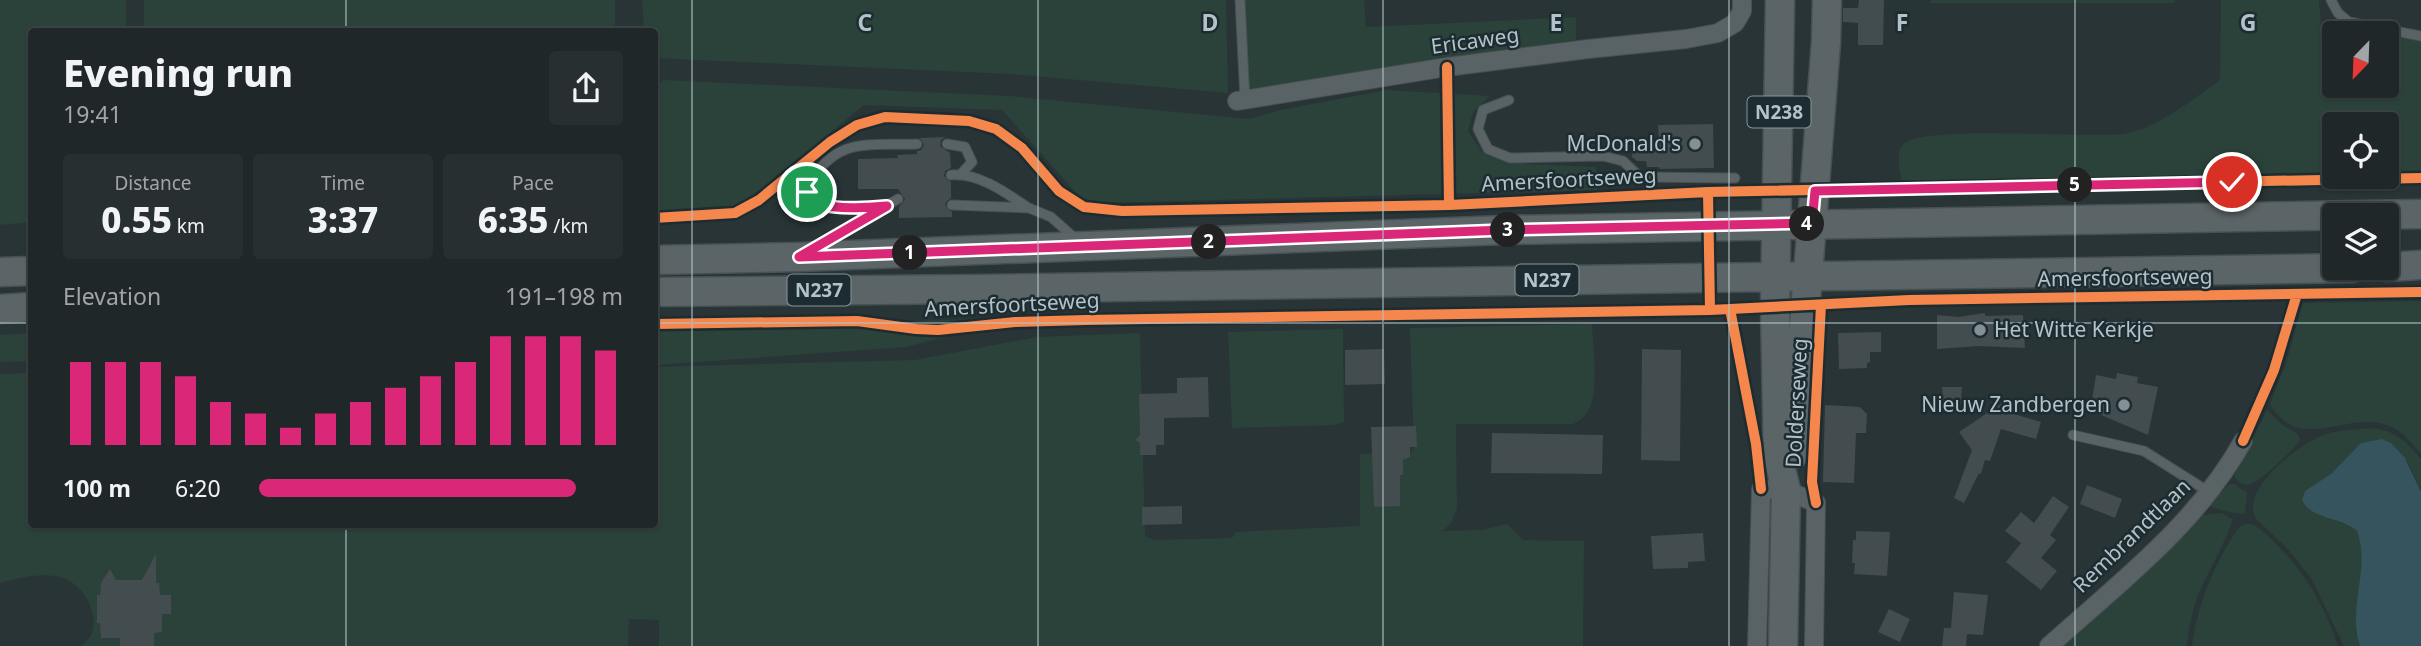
<!DOCTYPE html>
<meta charset="utf-8">
<style>
body{margin:0;font-family:"Noto Sans",sans-serif;background:#272f30;color:#f1f3f6;height:100vh;display:flex;flex-direction:column;font-size:26px;white-space:nowrap}
*{box-sizing:border-box;margin:0}
p{font-size:23px;color:#a1a5a8}
.icon{flex:none;width:38px;height:38px;fill:none;stroke:currentColor;stroke-width:2;stroke-linecap:round;stroke-linejoin:round}
.map{position:relative;flex:1;overflow:hidden}
.sheet{position:absolute;left:28px;top:28px;width:630px;height:500px;display:flex;flex-direction:column;background:#1f2728;border-radius:7px;box-shadow:0 2px 5px #0004,0 0 0 2px #3c4445}
.sheet>*{flex:none}
.needle{width:46px;rotate:203deg}
.tools{position:absolute;left:2322px;top:21px;display:grid;gap:14px}
.tools a{display:grid;place-items:center;width:77px;height:77px;border-radius:7px;background:#1f2728;box-shadow:0 2px 5px #0004,0 0 0 2px #3c4445;font-size:35px}
.pin{position:absolute;display:grid;place-items:center;width:60px;height:60px;color:#fff;margin:-30px;border:4px solid #fff;border-radius:50%;box-shadow:0 2px 7px #0007}
.km{position:absolute;width:35px;height:35px;margin:-18px;border-radius:50%;background:#222;color:#fff;font-size:19px;line-height:35px;text-align:center}
.round{display:grid;place-items:center;flex:none;width:74px;height:74px;border-radius:7px;background:#272f30}
.overview{display:flex;align-items:center;justify-content:space-between;height:119px;padding:0 35px}
h1{font-size:38px;font-weight:800;line-height:52px}
.stats{display:grid;grid-template-columns:repeat(3,1fr);gap:10px;height:119px;padding:7px 35px}
.stats div{display:grid;align-content:center;border-radius:7px;background:#272f30;text-align:center}
.stats b{font-size:35px;font-weight:800}
.stats small{font-size:19px;font-weight:400}
.stats p{font-size:19px}
.chart{height:196px;padding:14px 35px}
.chart p{display:flex;justify-content:space-between}
.chart svg{width:100%;height:126px;margin-top:7px;stroke:#db2777;stroke-width:6}
ul{padding:0 35px;list-style:none;font-size:23px}
li{display:grid;grid-template-columns:112px 84px 1fr;align-items:center;height:52px}
li i{height:18px;border-radius:9px;background:#db2777}
.map>svg:first-child{display:block}
</style>
<div class="map">
<svg width="2421" height="646" viewBox="0 0 2421 646">
<rect width="100%" height="100%" fill="#293436"/>
<path fill="#2b423a" fill-rule="evenodd" d="M0,0H126V31L32,32L31,222L0,225Z
M144,0H615V31H144Z
M642,0H1226L1228,93L1010,74L655,58L654,32L644,31Z
M1245,0H1364L1366,27L1576,17V40L1385,68L1250,92L1247,87Z
M1931,0H2175V3H1930Z
M2221,0H2319L2321,28L2364,33H2334V86H2387V36L2421,41V180L2037,185L1902,183C1900,170 1894,152 1905,143C1926,125 2085,138 2122,134C2155,130 2193,99 2220,80ZM2334,124H2387V177H2334Z
M663,80L1009,96L1249,119L1280,110L1386,90L1490,96L1473,112L1468,131L1482,152L1508,163L1596,167L1597,190L1095,203L1079,196L1002,110L864,105L741,205L722,209L655,211V90Z
M2421,301V454C2412,444 2404,433 2392,427C2351,407 2299,456 2270,404L2286,363L2303,303Z
M1022,317L906,347L655,365V330Z
M1592,324C1593,346 1599,390 1589,409C1586,417 1580,420 1573,424H1456L1457,509L1451,523L1443,531L1482,530L1507,524L1523,540L1584,541L1583,646H659V620L629,619L628,646H81C85,643 90,638 92,633C99,614 84,586 65,579C46,571 19,578 0,583V374L31,373L32,525H654L655,367L915,360L1037,337L1140,333L1145,536L1155,540L1232,538L1236,532L1360,526V454L1410,453L1414,448L1410,328Z
M1343,329L1344,422L1335,425L1232,428L1228,332Z
M31,333V361L0,362V335Z
M2267,410L2281,424L2298,434L2300,440C2295,449 2257,485 2247,485C2241,485 2237,481 2234,476Z
M2370,428C2395,430 2405,440 2421,459V492L2409,464L2391,443L2361,444L2332,473L2305,491L2302,500C2307,504 2312,511 2318,514C2330,519 2344,518 2354,528C2372,546 2351,617 2360,646H2344L2311,578L2286,547L2256,519C2239,489 2300,443 2326,434C2340,430 2355,430 2370,428Z
M2229,484H2235L2247,493L2245,513C2236,515 2218,509 2209,506Z
M2222,513L2232,519C2234,527 2202,583 2197,598C2192,613 2188,630 2187,646H2063L2151,567L2156,560L2202,515Z
M2249,523C2262,528 2269,537 2279,547C2308,576 2325,608 2338,646H2192C2197,606 2214,564 2237,530L2241,526Z"/>
<path fill="#35545d" d="M2382,439L2391,443L2405,458L2421,492V646H2360C2347,608 2371,568 2357,531C2341,516 2311,520 2302,500L2305,491L2332,473L2361,443Z"/>
<path fill="#434c4e" d="M1859,0H1884L1883,45H1858V23L1843,22V8H1858Z
M1713,124L1714,168L1660,169L1659,167H1647L1646,161H1637L1632,157L1631,141H1659L1658,125Z
M945,137L941,140L940,146L950,153L951,168L945,171L944,176L951,182V198L947,201L945,205L952,212V217L899,218V207L905,199L898,189H858V159L898,158L897,155L917,154V151L921,150L924,145L920,138Z
M1985,313V316L2023,315L2025,348L1979,346L1937,349V315L1958,317Z
M1881,332V352H1870V362L1867,363V368L1839,369L1838,333Z
M1384,349L1385,384L1345,385V350Z
M1642,349L1681,350L1680,461L1641,460Z
M2117,373L2138,377L2137,383L2158,387L2148,435L2094,412L2096,401L2092,400L2096,375L2116,379Z
M1208,377L1209,417L1164,418V445H1156V455H1140V443L1135,440L1140,435L1139,394L1177,393V378Z
M1942,387H1962L1961,404H1943Z
M2005,401L2007,412L2041,422L2036,439L2001,429L1990,461L1985,460L1981,474L1979,473L1964,503L1954,498L1972,450L1959,432Z
M1825,405L1860,407L1867,414L1866,433H1856L1854,483L1823,482Z
M1416,426L1417,447H1410V457L1403,460V475H1400V506L1374,507L1371,427Z
M1492,433L1603,435L1602,474L1491,473Z
M2087,485L2122,499L2115,518L2080,504Z
M2053,496L2069,507L2050,535L2056,540L2041,558L2057,571L2041,590L2006,562L2021,543L2005,531L2021,512L2034,523Z
M1182,506V524L1142,525V507Z
M1856,531L1890,532L1887,576L1854,574L1855,563H1852L1853,540H1856Z
M1703,533L1705,561L1688,562V568L1653,569L1651,536Z
M156,554V583H159L160,595H171V614H162V632L154,633V646H120V638H101L100,623H97V595H100L101,583L110,569L116,580H142Z
M1954,592L1988,595L1983,635L1967,634L1966,646H1942L1944,628H1951Z
M1889,609L1910,619L1900,642L1878,632Z"/>
<g fill="none" stroke-linecap="round" stroke-linejoin="round">
<defs>
<path id="service" d="M1240,0L1245,100
M2331,0L2338,13L2349,22L2421,36
M1509,100L1483,110L1478,129L1488,149L1510,158L1603,156L1623,161L1640,177L1735,178
M947,144L965,147L972,162L961,174
M951,175C979,173 1005,192 1027,207
M898,199C877,213 834,211 811,200L807,186C838,136 864,146 917,144
M952,205L1029,208L1051,217L1078,241
M814,248L883,208
M2073,435L2144,451L2209,492"/>
<path id="minor" d="M1237,101L1447,67L1588,49L1686,39L1718,33L1735,23L1742,11V0
M1757,646L1761,489L1786,490L1816,503L1814,646
M2049,646C2119,583 2197,524 2243,441"/>
<path id="primary" d="M1780,0L1775,307L1778,457L1786,490L1783,646
M654,260L799,257L1504,230L2421,214
M2387,267L2421,265
M0,272L32,271
M654,292L984,289L2352,268
M0,309L32,307
M1794,454L1826,42L1827,0"/>
</defs>
<use href="#service" stroke="#474f51" stroke-width="11"/>
<use href="#minor" stroke="#474f51" stroke-width="20"/>
<use href="#primary" stroke="#475053" stroke-width="31"/>
<use href="#service" stroke="#596264" stroke-width="9"/>
<use href="#minor" stroke="#596264" stroke-width="18"/>
<use href="#primary" stroke="#5b6466" stroke-width="28"/>
<defs>
<path id="cycleway" d="M1447,67L1449,205
M1708,192L1710,310
M654,218L735,213L759,200L830,142L857,125L885,117L969,121L996,129L1022,148L1059,191L1084,207L1122,211L1449,205L1708,192L2421,178
M1730,309L1756,444L1761,489
M654,324L857,321L916,329L938,330L1015,322L1086,320L1710,310L1909,300L2421,292
M2243,441L2274,370L2297,294
M1816,503L1812,482L1821,305"/>
</defs>
<use href="#cycleway" stroke="#1c2c31" stroke-width="15"/>
<use href="#cycleway" stroke="#f5874c" stroke-width="10"/>
</g>
<g fill="none" stroke-linecap="round" stroke-linejoin="round">
<defs>
<path id="route" d="M807,192C818,214 865,207 887,206L799,257L1504,230L1812,223L1815,191L2232,182"/>
</defs>
<use href="#route" stroke="#fff" stroke-width="14"/>
<use href="#route" stroke="#db2777" stroke-width="9"/>
</g>
<path fill="none" stroke="#b3c2c8" stroke-width="2" stroke-opacity="0.55" d="M346,0V32M692,0V646M1038,0V646M1383,0V646M1729,0V646M2075,0V646M0,323H32M654,323H2421M346,525V646"/>
<g fill="#839095" stroke="#1c2c31" stroke-width="2.5">
<circle cx="1695" cy="144" r="7"/>
<circle cx="1980" cy="330" r="7"/>
<circle cx="2124" cy="405" r="7"/>
</g>
<g text-anchor="middle" stroke-width="5" stroke-linejoin="round" paint-order="stroke">
<g fill="#1c2c31" stroke="#86959b" stroke-width="2">
<rect x="1747.5" y="96.5" width="63" height="31" rx="5"/>
<rect x="1515.5" y="264.5" width="63" height="31" rx="5"/>
<rect x="787.5" y="274.5" width="63" height="31" rx="5"/>
</g>
<g font-size="19" font-weight="bold" fill="#b3c2c8">
<text x="1779" y="119">N238</text>
<text x="1547" y="287">N237</text>
<text x="819" y="297">N237</text>
</g>
<g font-size="21" fill="#b3c2c8" stroke="#1c2c31">
<text transform="translate(1475 41) rotate(-8)" y="7">Ericaweg</text>
<text transform="translate(1569 180) rotate(-3)" y="7">Amersfoortseweg</text>
<text transform="translate(2125 278) rotate(-1)" y="7">Amersfoortseweg</text>
<text transform="translate(1012 305) rotate(-3)" y="7">Amersfoortseweg</text>
<text transform="translate(1797 403) rotate(-87)" y="7">Dolderseweg</text>
<text transform="translate(2132 536) rotate(-44)" y="7">Rembrandtlaan</text>
</g>
<g font-size="21" fill="#b3c2c8" stroke="#1c2c31" text-anchor="end">
<text x="1681" y="151">McDonald's</text>
<text x="1994" y="337" text-anchor="start">Het Witte Kerkje</text>
<text x="2110" y="412">Nieuw Zandbergen</text>
</g>
</g>
<g font-size="23" text-anchor="middle" font-weight="bold" fill="#b3c2c8" stroke="#1c2c31" stroke-width="5" stroke-linejoin="round" paint-order="stroke">
<text x="865" y="31">C</text>
<text x="1210" y="31">D</text>
<text x="1556" y="31">E</text>
<text x="1902" y="31">F</text>
<text x="2248" y="31">G</text>
</g>
</svg>
<div class="tools">
<a><svg class="needle" viewBox="-14 -14 28 28"><path d="M0-13l5 13h-10z" fill="#e53935"/><path d="M0 13l5-13h-10z" fill="#a1a5a8"/></svg></a>
<a><svg class="icon" aria-label="locate" viewBox="0 0 24 24"><circle cx="12" cy="12" r="6"/><path d="M12 2v4M12 18v4M2 12h4M18 12h4"/></svg></a>
<a><svg class="icon" aria-label="layers" viewBox="0 0 24 24"><path d="M12 4l9 5-9 5-9-5zM3 14l9 5 9-5"/></svg></a>
</div>
<div class="pin" style="left:807px;top:192px;background:#1e9e55"><svg class="icon" aria-label="arrive" viewBox="0 0 24 24"><path d="M6 21V4h12l-3 4 3 4H6"/></svg></div>
<div class="pin" style="left:2232px;top:182px;background:#d93025"><svg class="icon" aria-label="check" viewBox="0 0 24 24"><path d="M5 12l5 5 9-10"/></svg></div>
<b class="km" style="left:910px;top:253px">1</b>
<b class="km" style="left:1209px;top:242px">2</b>
<b class="km" style="left:1508px;top:230px">3</b>
<b class="km" style="left:1807px;top:224px">4</b>
<b class="km" style="left:2075px;top:185px">5</b>
<section class="sheet">
<div class="overview"><div><h1>Evening run</h1><p>19:41</p></div><a class="round"><svg class="icon" aria-label="share" viewBox="0 0 24 24"><path d="M12 15V3M7 8l5-5 5 5M5 13v7h14v-7"/></svg></a></div>
<div class="stats">
<div><p>Distance</p><b>0.55<small> km</small></b></div>
<div><p>Time</p><b>3:37</b></div>
<div><p>Pace</p><b>6:35<small> /km</small></b></div>
</div>
<div class="chart"><p><span>Elevation</span>191–198 m</p>
<svg viewBox="0 0 160 44" preserveAspectRatio="none"><path d="M5 44V15M15 44V15M25 44V15M35 44V20M45 44V29M55 44V33M65 44V38M75 44V33M85 44V29M95 44V24M105 44V20M115 44V15M125 44V6M135 44V6M145 44V6M155 44V11"/></svg>
</div>
<ul>
<li><b>100 m</b>6:20<i style="width:87%"></i></li>
</ul>
</section>
</div>
